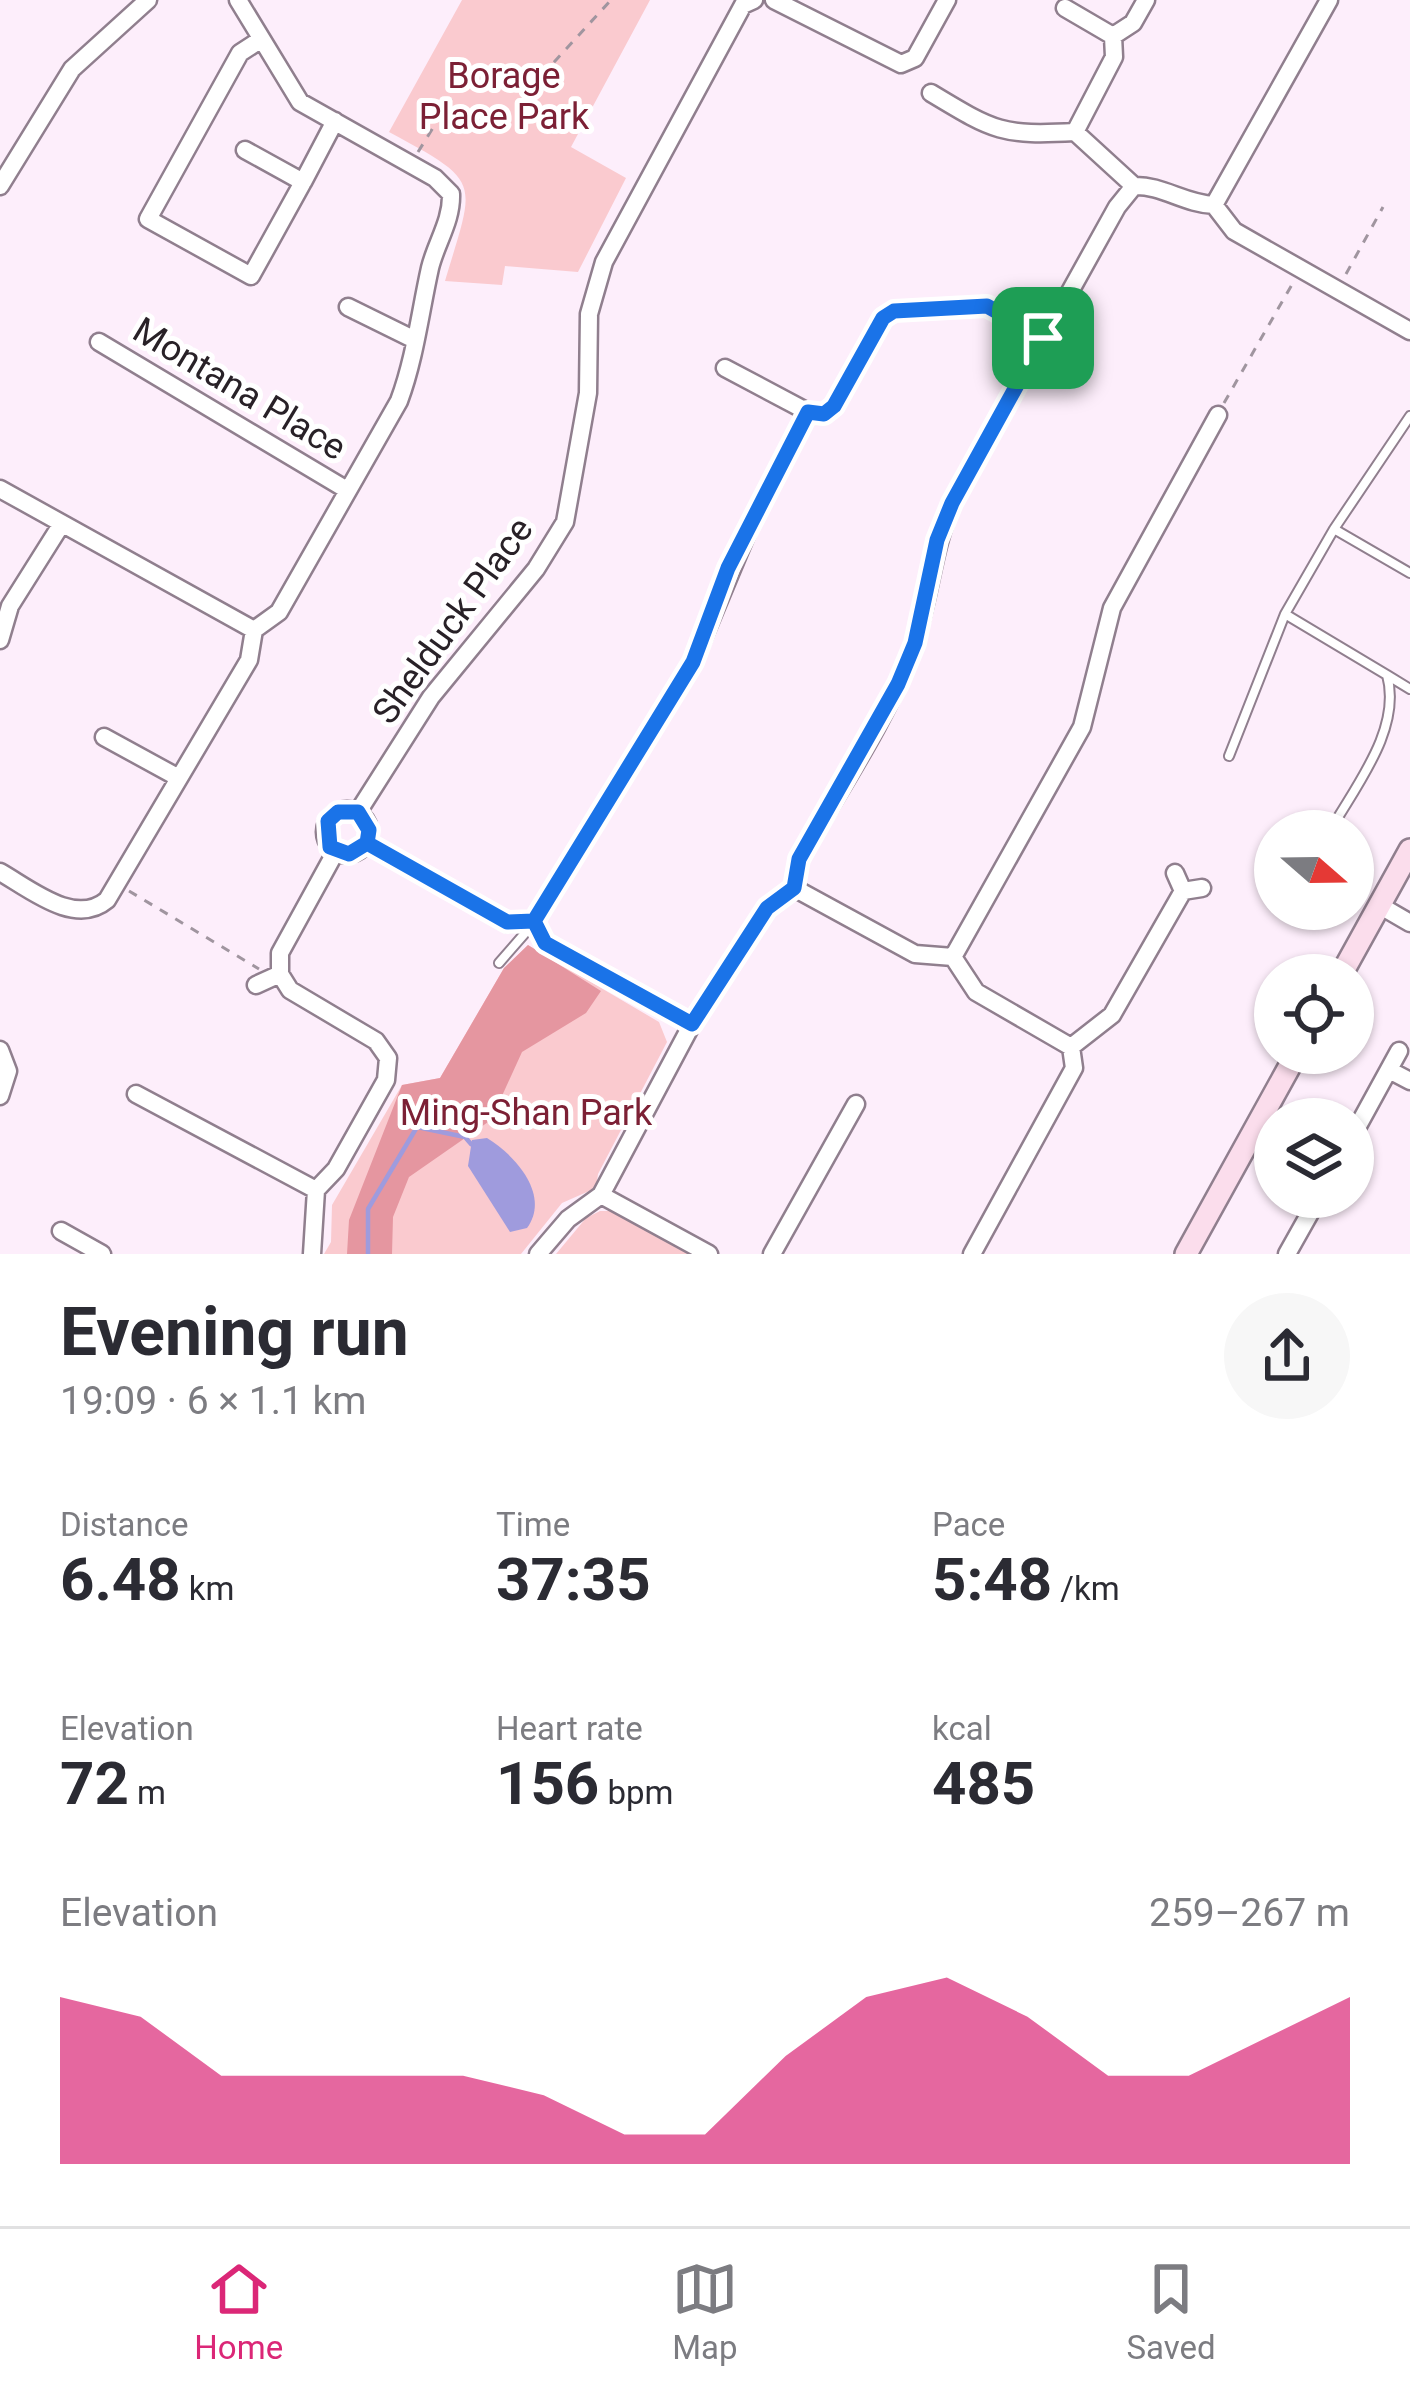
<!DOCTYPE html>
<meta charset="utf-8">
<style>
body{margin:0;font-family:Roboto,sans-serif;background:#f7f7f7;color:#2b2b33;height:100vh;display:flex;flex-direction:column;font-size:45px;white-space:nowrap}
*{box-sizing:border-box;margin:0}
p{font-size:39px;color:#7c7c81}
.icon{flex:none;width:66px;height:66px;fill:none;stroke:currentColor;stroke-width:2;stroke-linecap:round;stroke-linejoin:round}
.map{position:relative;height:1254px;overflow:hidden}
.side{display:flex;flex-direction:column;background:#fff;flex:1}
.side>*{flex:none}
.needle{width:78px;rotate:110deg}
.controls{position:absolute;left:1254px;top:810px;display:grid;gap:24px}
.controls a{display:grid;place-items:center;width:120px;height:120px;border-radius:50%;background:#fff;box-shadow:0 3px 9px #0004;font-size:60px}
.pin{position:absolute;display:grid;place-items:center;width:102px;height:102px;color:#fff;margin:-51px;border-radius:24px;box-shadow:0 6px 18px #0006}
.round{display:grid;place-items:center;flex:none;width:126px;height:126px;border-radius:63px;background:#f7f7f7}
.head{display:flex;align-items:center;justify-content:space-between;height:204px;padding:0 60px}
h1{font-size:66px;font-weight:700;line-height:90px}
.stats{display:grid;grid-template-columns:repeat(3,1fr);gap:18px;height:204px;padding:12px 60px}
.stats div{display:grid;align-content:center}
.stats b{font-size:60px;font-weight:700}
.stats small{font-size:33px;font-weight:400}
.stats p{font-size:33px}
.chart{height:336px;padding:24px 60px}
.chart p{display:flex;justify-content:space-between}
.chart svg{width:100%;height:216px;margin-top:12px;fill:#db2777;opacity:.7}
.menu{display:flex;justify-content:space-around;align-items:center;height:168px;border-top:3px solid #e1e1e2;background:#fff;font-size:33px;color:#7c7c81}
.menu a{display:grid;justify-items:center;gap:6px}
.menu .selected{color:#db2777}
.map>svg:first-child{display:block}
</style>
<div class="map">
<svg width="1410" height="1254" viewBox="0 0 1410 1254">
<rect width="100%" height="100%" fill="#fdeefb"/>
<path fill="#facacf" d="M462,0H650L571,147L626,178L578,272L505,266L502,285L445,281C475,180 484,183 389,132Z
M528,945L659,1022L667,1042L598,1174L596,1188L562,1203L521,1254H324L331,1242L332,1205L402,1085L440,1078L504,968Z
M600,1211H612L689,1254H556L586,1218Z"/>
<path fill="#e596a0" d="M528,945L601,991L586,1013L522,1052L491,1120L409,1177L393,1217L392,1254H347L349,1220L402,1085L440,1078L504,968Z"/>
<path fill="#9f9bdd" d="M487,1138C515,1155 551,1195 527,1228L510,1232L468,1166L472,1140Z"/>
<g fill="none" stroke-linecap="round" stroke-linejoin="round">
<path stroke="#9f9bdd" stroke-width="4.5" d="M368,1254V1209L417,1127L465,1137L471,1144"/>
<defs>
<path id="lane" d="M1334,529L1410,573
M1285,614L1387,675C1402,729 1356,785 1330,831
M1387,675L1410,689
M1229,756L1285,614L1334,529L1410,416
M499,963L533,924"/>
<path id="street" d="M774,0L901,64L915,58L947,0
M1065,8L1113,36
M931,93C994,131 1001,136 1075,132L1134,186
M1075,132L1114,57L1113,36L1133,23L1146,0
M245,150L303,182L251,276L148,219L240,53L260,40
M303,182L335,121
M0,186L72,69L148,0
M1214,205L1329,0
M348,307L415,340
M99,342L347,490
M725,368L808,412L824,414L834,406L883,318L894,311L987,306L1043,339
M0,489L254,630
M0,640L10,606L61,525
M104,737L179,778
M325 832a22 22 0 1 1 44 0a22 22 0 1 1-44 0Z
M358,812L431,697L536,569L565,522L588,393L589,314L604,262L743,5L754,0
M367,843L507,923L534,921L546,943L692,1024
M0,872C30,889 75,927 107,900L249,660L254,630L279,612L399,401C415,358 420,313 430,268C436,243 452,221 451,194L435,178L300,102L238,0
M1175,873L1183,891L1202,888
M794,888L915,954L953,957L976,992L1071,1047L1074,1068L972,1254
M1379,905L1410,923
M534,921L693,662L750,526
M953,957L1082,727L1112,608L1218,415
M256,985L280,974
M1071,1047L1112,1015L1183,891
M0,1050L8,1071L0,1096
M1389,1070L1410,1081
M136,1094L316,1190
M1353,1135L1399,1051
M601,1195L709,1254
M61,1231L102,1254
M312,1254L316,1190L336,1169L386,1080L388,1058L376,1041L290,990L280,974V953L336,851
M538,1254L568,1219L601,1195L692,1024L767,908L794,888L799,859C838,790 887,721 913,646C930,599 932,550 952,504L1117,207L1134,186C1162,185 1185,204 1214,205L1234,231L1410,331
M772,1254L856,1104
M1287,1254L1319,1197"/>
<path id="secondary" d="M1341,975L1410,850
M1186,1254L1297,1053"/>
</defs>
<use href="#lane" stroke="#907f8e" stroke-width="12"/>
<use href="#street" stroke="#907f8e" stroke-width="21"/>
<use href="#secondary" stroke="#907f8e" stroke-width="26"/>
<path stroke="#a0959f" stroke-width="3" stroke-dasharray="9 9" stroke-linecap="butt" d="M418,152L459,86L471,78L544,73L611,0
M1346,274L1383,207
M1224,403L1294,281
M755,514L804,428
M129,891L259,969"/>
<use href="#lane" stroke="#fff" stroke-width="8"/>
<use href="#street" stroke="#fff" stroke-width="16"/>
<use href="#secondary" stroke="#fbddec" stroke-width="21"/>
</g>
<g fill="none" stroke-linecap="round" stroke-linejoin="round">
<defs>
<path id="route" d="M1043,338L987,306L894,311L883,318L834,406L824,414L808,412L728,568L693,662L534,921L507,922L367,843L349,854L330,847L328,821L338,812H358L369,830L367,843L507,922L534,921L545,943L692,1024L767,908L794,888L799,859L898,684L915,643L937,540L952,503L1043,338"/>
</defs>
<use href="#route" stroke="#fff" stroke-width="24"/>
<use href="#route" stroke="#1a73e8" stroke-width="15"/>
</g>
<g text-anchor="middle" stroke-width="10" stroke-linejoin="round" paint-order="stroke">
<g font-size="36" fill="#7c2035" stroke="#fff">
<text x="504" y="88">Borage<tspan x="504" dy="41">Place Park</tspan></text>
<text x="526" y="1125">Ming-Shan Park</text>
</g>
<g font-size="36" fill="#282127" stroke="#fff">
<text transform="translate(240 388) rotate(31)" y="13">Montana Place</text>
<text transform="translate(452 620) rotate(-54)" y="13">Shelduck Place</text>
</g>
</g>
</svg>
<div class="controls">
<a><svg class="needle" viewBox="-14 -14 28 28"><path d="M0-13l5 13h-10z" fill="#e53935"/><path d="M0 13l5-13h-10z" fill="#7c7c81"/></svg></a>
<a><svg class="icon" aria-label="locate" viewBox="0 0 24 24"><circle cx="12" cy="12" r="6"/><path d="M12 2v4M12 18v4M2 12h4M18 12h4"/></svg></a>
<a><svg class="icon" aria-label="layers" viewBox="0 0 24 24"><path d="M12 4l9 5-9 5-9-5zM3 14l9 5 9-5"/></svg></a>
</div>
<div class="pin" style="left:1043px;top:338px;background:#1e9e55"><svg class="icon" aria-label="arrive" viewBox="0 0 24 24"><path d="M6 21V4h12l-3 4 3 4H6"/></svg></div>
</div>
<section class="side">
<div class="head"><div><h1>Evening run</h1><p>19:09 · 6 × 1.1 km</p></div><a class="round"><svg class="icon" aria-label="share" viewBox="0 0 24 24"><path d="M12 15V3M7 8l5-5 5 5M5 13v7h14v-7"/></svg></a></div>
<div class="stats">
<div><p>Distance</p><b>6.48<small> km</small></b></div>
<div><p>Time</p><b>37:35</b></div>
<div><p>Pace</p><b>5:48<small> /km</small></b></div>
</div>
<div class="stats">
<div><p>Elevation</p><b>72<small> m</small></b></div>
<div><p>Heart rate</p><b>156<small> bpm</small></b></div>
<div><p>kcal</p><b>485</b></div>
</div>
<div class="chart"><p><span>Elevation</span>259–267 m</p>
<svg viewBox="0 0 160 44" preserveAspectRatio="none"><path d="M0 44V10L10 14L20 26L30 26L40 26L50 26L60 30L70 38L80 38L90 22L100 10L110 6L120 14L130 26L140 26L150 18L160 10V44z"/></svg>
</div>
</section>
<nav class="menu">
<a class="selected"><svg class="icon" aria-label="home" viewBox="0 0 24 24"><path d="M3 11l9-7 9 7M6 9v11h12V9"/></svg>Home</a>
<a><svg class="icon" aria-label="map" viewBox="0 0 24 24"><path d="M3 6l6-2 6 2 6-2v14l-6 2-6-2-6 2zM9 4v14M15 6v14"/></svg>Map</a>
<a><svg class="icon" aria-label="saved" viewBox="0 0 24 24"><path d="M7 4h10v16l-5-4-5 4z"/></svg>Saved</a>
</nav>
